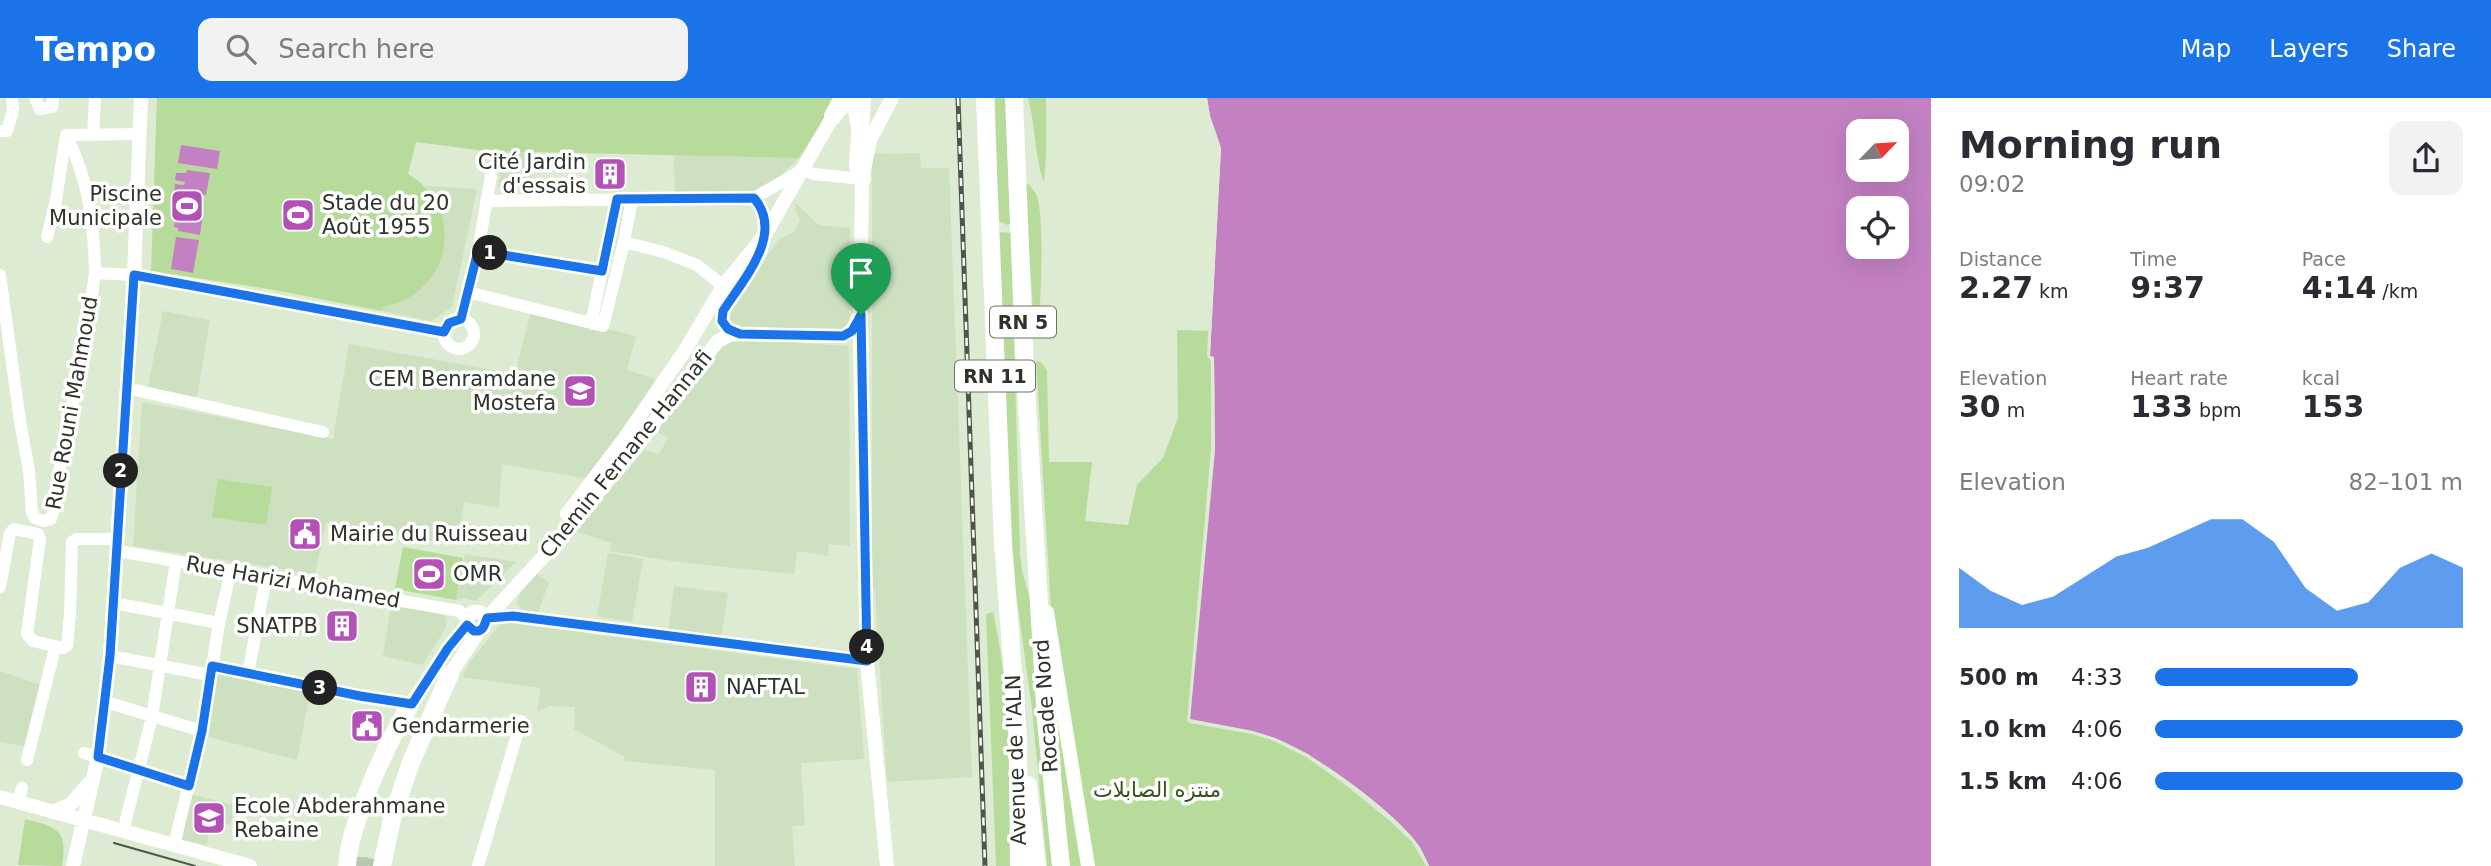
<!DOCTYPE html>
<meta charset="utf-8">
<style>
body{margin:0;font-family:"DejaVu Sans","Noto Naskh Arabic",sans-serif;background:#f2f2f3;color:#2b2b33;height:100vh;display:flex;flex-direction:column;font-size:26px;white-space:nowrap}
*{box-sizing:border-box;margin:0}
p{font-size:23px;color:#7c7c81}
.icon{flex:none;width:38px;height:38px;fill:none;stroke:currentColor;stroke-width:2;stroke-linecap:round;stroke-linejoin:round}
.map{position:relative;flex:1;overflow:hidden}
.drawer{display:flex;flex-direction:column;background:#fff;width:560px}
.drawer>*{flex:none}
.needle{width:46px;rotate:65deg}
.controls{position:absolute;left:1846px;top:21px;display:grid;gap:14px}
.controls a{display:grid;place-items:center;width:63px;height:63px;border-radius:14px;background:#fff;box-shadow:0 7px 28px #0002;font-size:35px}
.pin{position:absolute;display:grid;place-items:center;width:60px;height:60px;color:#fff;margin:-72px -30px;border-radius:50% 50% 50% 0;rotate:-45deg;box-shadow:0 0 7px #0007}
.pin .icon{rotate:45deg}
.km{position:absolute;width:35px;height:35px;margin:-18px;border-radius:50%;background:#222;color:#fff;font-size:19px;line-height:35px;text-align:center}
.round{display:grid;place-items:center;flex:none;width:74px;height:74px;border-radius:14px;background:#f2f2f3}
.overview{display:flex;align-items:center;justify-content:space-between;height:119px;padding:0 28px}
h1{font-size:38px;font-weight:800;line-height:52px}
.stats{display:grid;grid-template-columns:repeat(3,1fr);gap:10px;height:119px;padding:7px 28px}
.stats div{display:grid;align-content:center}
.stats b{font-size:30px;font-weight:800}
.stats small{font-size:19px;font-weight:400}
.stats p{font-size:19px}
.chart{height:196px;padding:14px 28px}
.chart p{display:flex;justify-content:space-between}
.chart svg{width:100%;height:126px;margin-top:7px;fill:#1a73e8;opacity:.7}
ul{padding:0 28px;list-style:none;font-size:23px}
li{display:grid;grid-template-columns:112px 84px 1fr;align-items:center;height:52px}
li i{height:18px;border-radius:9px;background:#1a73e8}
header{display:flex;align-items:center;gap:42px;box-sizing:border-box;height:98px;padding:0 35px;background:#1a73e8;color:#fff}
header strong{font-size:33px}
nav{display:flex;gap:38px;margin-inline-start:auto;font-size:24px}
.search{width:490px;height:63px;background:#f2f2f3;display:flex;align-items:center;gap:18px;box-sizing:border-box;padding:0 24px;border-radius:14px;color:#7c7c81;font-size:26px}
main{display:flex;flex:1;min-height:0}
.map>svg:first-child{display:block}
</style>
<header>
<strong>Tempo</strong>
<div class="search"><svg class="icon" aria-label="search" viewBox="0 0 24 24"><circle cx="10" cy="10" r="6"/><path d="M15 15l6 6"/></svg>Search here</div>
<nav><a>Map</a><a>Layers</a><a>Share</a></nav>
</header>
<main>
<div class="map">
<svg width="1931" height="768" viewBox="0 0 1931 768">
<rect width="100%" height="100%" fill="#dcebd1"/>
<path fill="#cde0c0" d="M503,53L534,54L531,91L498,90Z
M920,55L921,70H949L972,679L887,684L875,492L873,491L872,476V56Z
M674,57L799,60L775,83L752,96L675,95Z
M425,88L477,91L452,209L431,223L382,213L383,209L395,207L433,98Z
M793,103L819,127L850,130V223L842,231L836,233L731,228L726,219L778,142L794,134L800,123Z
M163,213L210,222L197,299L148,289Z
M531,213L636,238L627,272L655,281L642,305L588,381L502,366L499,410L464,404L457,447L326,425L315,476L133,448L142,304L333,341L349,246L515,276Z
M731,241L849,248L850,448L829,446L828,458L797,453L794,476L678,464L610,453L611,445L576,433L644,352L659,356L668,340L657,334L694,278L720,248Z
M608,455L643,461L632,524L597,518Z
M465,456L516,464L476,503L463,500L456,502Z
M536,475L549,484L538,515L524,512L517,506L521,494Z
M674,488L728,495L721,540L668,533Z
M391,508L442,515L446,521V530L422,567L383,558Z
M502,524L857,571L864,661L801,665L805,727L792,728L795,768H715V672L624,663L625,659L574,631L575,609L550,608L537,613L541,590L462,579L469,565Z
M0,573L43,588L27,649L0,644Z
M214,574L254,582L255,585L270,589L273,587L310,595L297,662L205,638Z
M191,696L236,708L230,727L213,723L206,747L179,741Z"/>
<path fill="#b7db9b" d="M157,0H837L799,60L486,53L416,44L408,76C468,112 451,196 383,209L382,213L269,191L151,173Z
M995,0H1006L1010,126L1008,127L998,123Z
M1028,0H1046V60L1044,84C1034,58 1036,28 1028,0Z
M1025,83C1029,87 1033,91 1036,96C1045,114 1041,207 1038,231L1036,232L1034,231Z
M998,134L1011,135L1020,455L1022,473L1030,500L1054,768H1047L1032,611L1011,458Z
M1177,232L1211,233L1210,258L1253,633L1308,656L1408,735L1429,768H1092L1051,511L1036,263L1042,265L1047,273L1049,364H1092L1085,423L1128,427L1137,387L1163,360L1178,320Z
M218,381L272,389L266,427L212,419Z
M403,449L463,460L456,502L395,491Z
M993,514C1012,597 1009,684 1011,768H996L986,516Z
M1056,606L1084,768H1068Z
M25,721C57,729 68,731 62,768L18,767Z"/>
<path fill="#c381c3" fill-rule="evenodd" d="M1207,0H1931V768H1429C1425,758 1420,749 1413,740C1385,707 1315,655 1274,640C1247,630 1218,627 1190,622L1215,351L1214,259L1210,258L1221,50L1210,18ZM1858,33H1897V72H1858ZM1858,110H1897V149H1858Z
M181,47L220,53L217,71L178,65Z
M187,72L210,75L206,97H201L198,113L203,114L200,137L178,133V130L174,129L175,123H179V119L174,117L175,110L181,111V108L174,106L175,98L182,99L183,96L174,94L175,86L184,87L185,84L175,82L176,75H186Z
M176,139L199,142L193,175L171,171Z"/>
<path fill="#dcebd1" d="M1204,0H1207L1210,18L1221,50L1210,258L1214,259L1215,351L1190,621L1253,633L1275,640L1308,656L1345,682L1408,735L1420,749L1429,768H1426L1412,744L1390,723L1343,685L1306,659L1274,643L1252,636L1189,625L1187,623L1211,351V262L1207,258L1217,50L1206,19Z"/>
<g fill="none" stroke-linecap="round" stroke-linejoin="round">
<path stroke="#b9c6b0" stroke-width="18" stroke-dasharray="18 9" stroke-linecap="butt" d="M359,768L360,759
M371,768L373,761"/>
<path stroke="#fff" stroke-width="12" d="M35,0L40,11L52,9L53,0
M0,33H7L13,12L12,0
M66,37L140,36
M93,37L95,0
M801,71L814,76L862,81
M754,100C763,111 766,123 765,137
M486,103L754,100L799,74
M47,139L56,102L66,37C89,81 94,127 95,175
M624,144L663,154L697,167L723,188
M478,153L602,173
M0,177L20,323L29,373L32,414L35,420L43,423L51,421C58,402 57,382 61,362C74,300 87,238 95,175L134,177L444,234
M468,194L603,228L624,144L632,101
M444 236a15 15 0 1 1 30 0a15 15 0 1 1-30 0Z
M461,221L478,153L491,78
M591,226L617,101
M126,290L323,334
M118,453L459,513L467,520
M0,489L10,435L14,431L38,436L40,441L27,536L33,543L63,550L67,548L70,516L72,444L77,441H118
M114,505L219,525
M487,520L513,518L867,563
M110,558L210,577
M212,568L360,599L412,606
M248,576L266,479
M106,604L202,633
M84,655L189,688
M27,662L55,550
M18,705L22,690
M123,733L152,619L176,463
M174,747L202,633L219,525L231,472
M478,768L521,623"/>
<path stroke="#fff" stroke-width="14" d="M740,236L728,231L722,223L723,213L761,152
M567,416L624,341L684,254L723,188L765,137L833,18L844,8L851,7L855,12L857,25
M1047,514L1088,768
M445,584L479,533L484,529L486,521L554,447L633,351L718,243L732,236L843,238L852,233L859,219
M409,609L448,550L467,527L468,517L473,514H480
M0,699L250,768
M53,714L71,706L89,685
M73,768L98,659L110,558L134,177L141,0
M887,768L867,563L860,239L862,81L870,42L892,0"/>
<path stroke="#fff" stroke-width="18" d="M985,0L1003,445L1018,641L1019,768
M1014,0L1025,273L1046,623L1061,768
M833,18L843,0
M862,81L858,67L862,0
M1028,687L1037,768
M347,768C349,727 387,645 409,609
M382,768L392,721L411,664L450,576"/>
<path stroke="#4e5649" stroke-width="2" d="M114,745L195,768"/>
<defs>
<path id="rail" d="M958,0L985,768"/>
</defs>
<use href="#rail" stroke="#4e5649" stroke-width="5"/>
<use href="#rail" stroke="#fff" stroke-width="2.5" stroke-dasharray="8" stroke-linecap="butt"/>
</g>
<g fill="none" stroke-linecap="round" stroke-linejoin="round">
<defs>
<path id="route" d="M754,100C785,136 743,182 723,213L722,223L728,231L740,236L843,238L852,233L861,217L867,563L513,518L487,520C484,527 484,534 474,533L467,527L448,550L412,606L360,598L212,568L202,633L189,688L98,659L110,558L134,177L444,234L449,225L461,221L478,153L602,173L617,101Z"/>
</defs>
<use href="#route" stroke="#fff" stroke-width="14"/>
<use href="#route" stroke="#1a73e8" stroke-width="9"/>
</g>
<defs>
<symbol id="building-square" viewBox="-11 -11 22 22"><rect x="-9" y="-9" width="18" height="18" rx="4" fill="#b451b7" stroke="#fff"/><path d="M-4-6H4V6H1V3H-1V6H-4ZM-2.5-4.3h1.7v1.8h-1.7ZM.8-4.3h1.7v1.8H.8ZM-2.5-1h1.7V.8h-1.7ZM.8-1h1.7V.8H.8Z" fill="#fff"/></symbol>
<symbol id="stadium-square" viewBox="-11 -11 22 22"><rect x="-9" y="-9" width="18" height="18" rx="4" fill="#b451b7" stroke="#fff"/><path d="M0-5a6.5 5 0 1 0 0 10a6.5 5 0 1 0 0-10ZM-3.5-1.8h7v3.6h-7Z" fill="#fff"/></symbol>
<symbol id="school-square" viewBox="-11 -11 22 22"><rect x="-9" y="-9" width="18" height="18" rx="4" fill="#b451b7" stroke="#fff"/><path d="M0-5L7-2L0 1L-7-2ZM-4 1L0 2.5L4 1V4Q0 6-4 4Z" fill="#fff"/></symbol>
<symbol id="civic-square" viewBox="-11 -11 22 22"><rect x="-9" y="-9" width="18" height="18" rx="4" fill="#b451b7" stroke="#fff"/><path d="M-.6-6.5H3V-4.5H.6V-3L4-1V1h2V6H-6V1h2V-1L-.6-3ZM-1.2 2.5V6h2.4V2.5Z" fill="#fff"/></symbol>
</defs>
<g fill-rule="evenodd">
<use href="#building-square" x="591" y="57" width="38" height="38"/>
<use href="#stadium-square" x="168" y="89" width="38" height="38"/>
<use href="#stadium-square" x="279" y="98" width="38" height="38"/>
<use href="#school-square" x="561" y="274" width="38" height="38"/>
<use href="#civic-square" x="286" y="417" width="38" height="38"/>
<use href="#stadium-square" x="410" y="457" width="38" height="38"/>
<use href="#building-square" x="323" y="509" width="38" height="38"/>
<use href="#building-square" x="682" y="570" width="38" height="38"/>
<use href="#civic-square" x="348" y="609" width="38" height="38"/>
<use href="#school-square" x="190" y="701" width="38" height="38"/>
</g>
<g text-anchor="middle" stroke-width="7" stroke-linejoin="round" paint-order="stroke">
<g fill="#fff" stroke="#6d716a" stroke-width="2">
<rect x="990" y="208.5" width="66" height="31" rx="5"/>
<rect x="955" y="262.5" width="80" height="31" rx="5"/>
</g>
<g font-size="19" font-weight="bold" fill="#2e342a">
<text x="1023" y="231">RN 5</text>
<text x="995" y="285">RN 11</text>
</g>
<g font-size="21" fill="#2e342a" stroke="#fff" text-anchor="start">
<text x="586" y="71" text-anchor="end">Cité Jardin<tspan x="586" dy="24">d'essais</tspan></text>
<text x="162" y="103" text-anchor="end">Piscine<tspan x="162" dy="24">Municipale</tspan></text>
<text x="322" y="112">Stade du 20<tspan x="322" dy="24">Août 1955</tspan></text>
<text x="556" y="288" text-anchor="end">CEM Benramdane<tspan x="556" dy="24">Mostefa</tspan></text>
<text x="330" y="443">Mairie du Ruisseau</text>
<text x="453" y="483">OMR</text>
<text x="318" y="535" text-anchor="end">SNATPB</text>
<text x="726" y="596">NAFTAL</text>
<text x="392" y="635">Gendarmerie</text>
<text x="234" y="715">Ecole Abderahmane<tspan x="234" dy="24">Rebaine</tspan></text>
</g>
<g font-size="21" fill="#2e342a" stroke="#fff">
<text transform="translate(72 305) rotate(-80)" y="7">Rue Rouni Mahmoud</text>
<text transform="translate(626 356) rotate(-51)" y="7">Chemin Fernane Hannafi</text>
<text transform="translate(293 484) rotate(10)" y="7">Rue Harizi Mohamed</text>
<text transform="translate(1046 608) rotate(-94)" y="7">Rocade Nord</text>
<text transform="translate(1016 662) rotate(-92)" y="7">Avenue de l'ALN</text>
</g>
<g font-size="21" fill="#355219" stroke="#fff">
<text x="1157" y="699">منتزه الصابلات</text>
</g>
</g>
</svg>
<div class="controls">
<a><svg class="needle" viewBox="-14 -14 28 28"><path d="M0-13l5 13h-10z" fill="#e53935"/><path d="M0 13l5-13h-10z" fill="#7c7c81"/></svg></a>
<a><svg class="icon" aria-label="locate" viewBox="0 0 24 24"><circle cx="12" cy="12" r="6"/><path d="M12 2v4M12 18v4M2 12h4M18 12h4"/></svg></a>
</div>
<div class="pin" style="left:861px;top:217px;background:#1e9e55"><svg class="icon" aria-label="arrive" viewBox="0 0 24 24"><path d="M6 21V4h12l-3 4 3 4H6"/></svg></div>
<b class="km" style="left:490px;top:155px">1</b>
<b class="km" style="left:121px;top:373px">2</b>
<b class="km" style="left:320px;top:590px">3</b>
<b class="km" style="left:867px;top:549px">4</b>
</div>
<section class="drawer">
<div class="overview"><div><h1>Morning run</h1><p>09:02</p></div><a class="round"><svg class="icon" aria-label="share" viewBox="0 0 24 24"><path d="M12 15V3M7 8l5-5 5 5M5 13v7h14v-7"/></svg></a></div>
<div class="stats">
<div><p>Distance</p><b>2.27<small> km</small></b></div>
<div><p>Time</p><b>9:37</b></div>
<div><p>Pace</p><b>4:14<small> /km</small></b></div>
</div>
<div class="stats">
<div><p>Elevation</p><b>30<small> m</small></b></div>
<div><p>Heart rate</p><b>133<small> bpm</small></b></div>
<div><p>kcal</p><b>153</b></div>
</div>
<div class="chart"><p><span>Elevation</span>82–101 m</p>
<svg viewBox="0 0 160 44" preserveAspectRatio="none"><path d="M0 44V23L10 31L20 36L30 33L40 26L50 19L60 16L70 11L80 6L90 6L100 14L110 30L120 38L130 35L140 23L150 18L160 23V44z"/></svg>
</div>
<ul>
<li><b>500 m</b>4:33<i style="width:66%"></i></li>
<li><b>1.0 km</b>4:06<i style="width:100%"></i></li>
<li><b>1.5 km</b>4:06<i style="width:100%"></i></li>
</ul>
</section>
</main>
